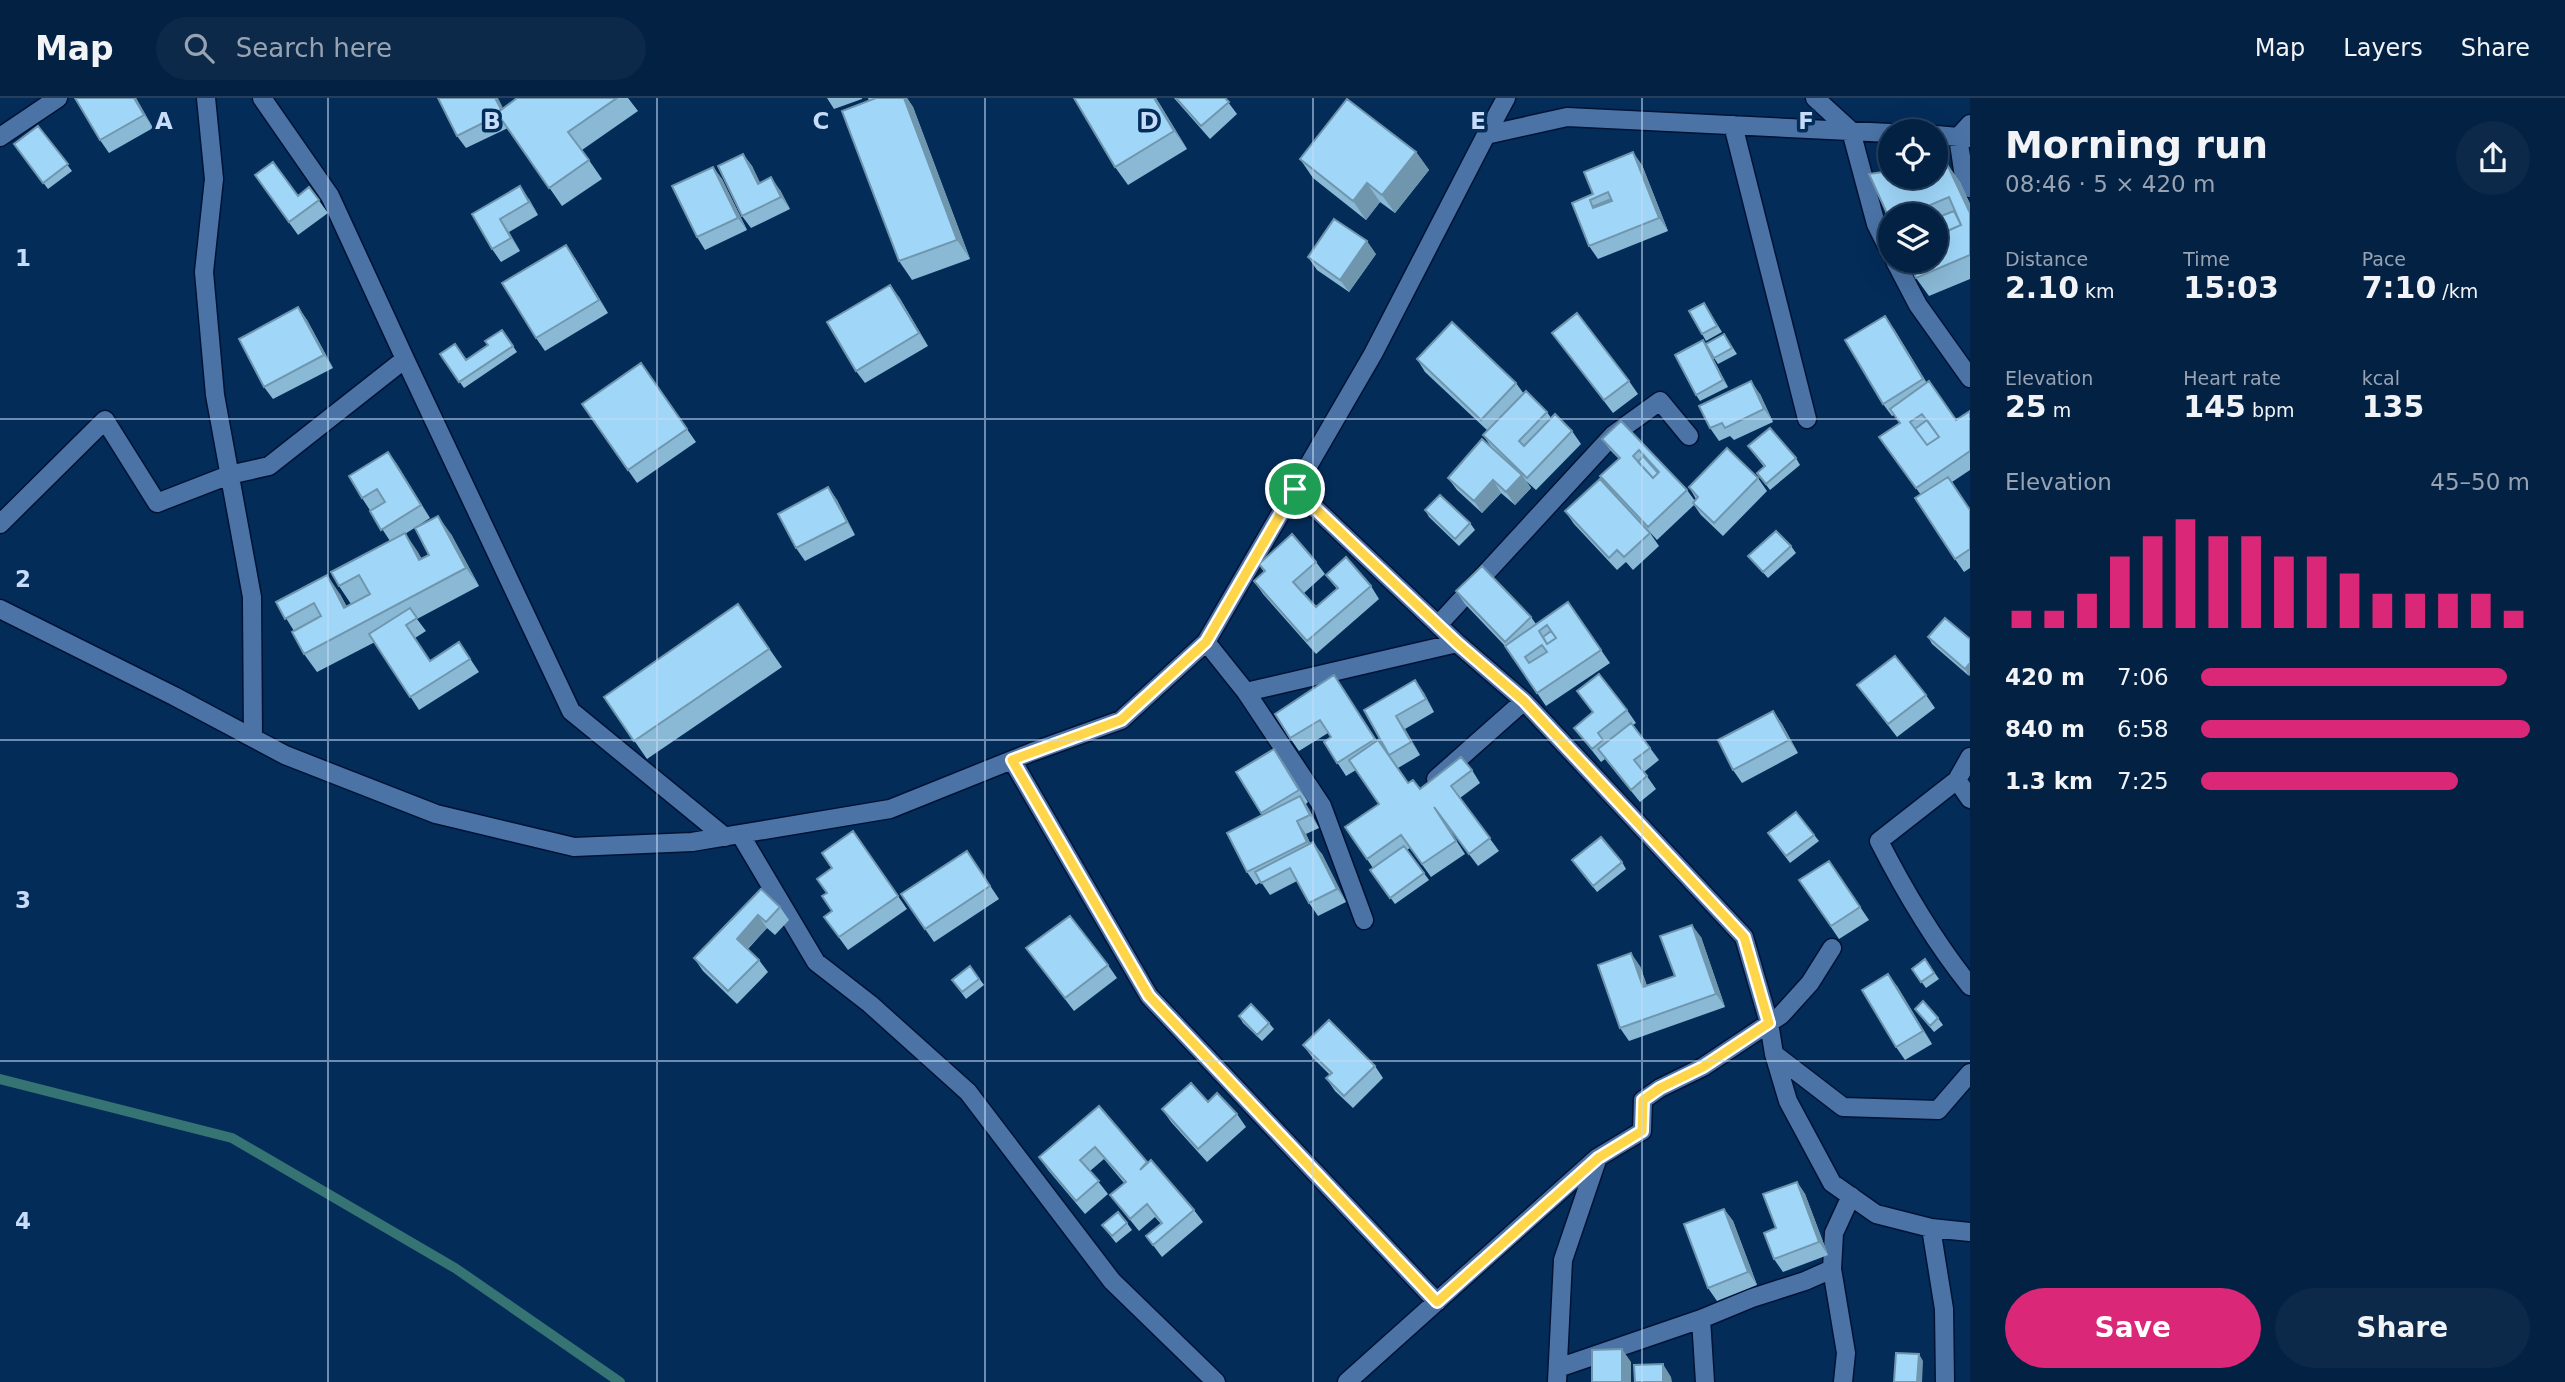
<!DOCTYPE html>
<meta charset="utf-8">
<style>
body{margin:0;font-family:"DejaVu Sans",sans-serif;background:#0d294a;color:#f1f3f6;height:100vh;display:flex;flex-direction:column;font-size:26px;white-space:nowrap}
*{box-sizing:border-box;margin:0}
p{font-size:23px;color:#97a3b2}
.icon{flex:none;width:38px;height:38px;fill:none;stroke:currentColor;stroke-width:2;stroke-linecap:round;stroke-linejoin:round}
.map{position:relative;flex:1;overflow:hidden}
.side{display:flex;flex-direction:column;background:#032143;width:595px}
.side>*{flex:none}
.controls{position:absolute;left:1878px;top:21px;display:grid;gap:14px}
.controls a{display:grid;place-items:center;width:70px;height:70px;border-radius:50%;background:#032143;box-shadow:0 7px 28px #0002,0 0 0 2px #243e5c;font-size:35px}
.pin{position:absolute;display:grid;place-items:center;width:60px;height:60px;color:#fff;margin:-30px;border:4px solid #fff;border-radius:50%;box-shadow:0 2px 7px #0007}
.round{display:grid;place-items:center;flex:none;width:74px;height:74px;border-radius:37px;background:#0d294a}
.summary{display:flex;align-items:center;justify-content:space-between;height:119px;padding:0 35px}
h1{font-size:38px;font-weight:700;line-height:52px}
.metrics{display:grid;grid-template-columns:repeat(3,1fr);gap:10px;height:119px;padding:7px 35px}
.metrics div{display:grid;align-content:center}
.metrics b{font-size:30px;font-weight:700}
.metrics small{font-size:19px;font-weight:400}
.metrics p{font-size:19px}
.chart{height:196px;padding:14px 35px}
.chart p{display:flex;justify-content:space-between}
.chart svg{width:100%;height:126px;margin-top:7px;stroke:#db2777;stroke-width:6}
.action{display:flex;gap:14px;margin-top:auto;padding:14px 35px}
.action a{flex:1;height:80px;border-radius:42px;background:#db2777;color:#fff;font-size:28px;font-weight:700;line-height:80px;text-align:center}
.action a+a{background:#0d294a;color:#f1f3f6}
ul{padding:0 35px;list-style:none;font-size:23px}
li{display:grid;grid-template-columns:112px 84px 1fr;align-items:center;height:52px}
li i{height:18px;border-radius:9px;background:#db2777}
header{display:flex;align-items:center;gap:42px;box-sizing:border-box;height:98px;padding:0 35px;background:#032143;border-bottom:2px solid #243e5c}
header strong{font-size:33px}
nav{display:flex;gap:38px;margin-inline-start:auto;font-size:24px}
.search{width:490px;height:63px;background:#0d294a;display:flex;align-items:center;gap:18px;box-sizing:border-box;padding:0 24px;border-radius:38px;color:#97a3b2;font-size:26px}
main{display:flex;flex:1;min-height:0}
.map>svg:first-child{display:block}
</style>
<header>
<strong>Map</strong>
<div class="search"><svg class="icon" aria-label="search" viewBox="0 0 24 24"><circle cx="10" cy="10" r="6"/><path d="M15 15l6 6"/></svg>Search here</div>
<nav><a>Map</a><a>Layers</a><a>Share</a></nav>
</header>
<main>
<div class="map">
<svg width="1970" height="1284" viewBox="0 0 1970 1284">
<rect width="100%" height="100%" fill="#042c59"/>
<g fill="none" stroke-linecap="round" stroke-linejoin="round">
<path stroke="#367373" stroke-width="10" d="M0,981L232,1040L455,1170L620,1284"/>
<defs>
<path id="minor" d="M206,0L214,81L204,174L215,297L252,499L253,640
M262,0L330,98L405,261
M1815,0L1851,33L1876,126L1890,154
M1970,26L1958,39L1964,79L1970,90
M1733,27L1807,321
M1486,37L1506,0
M1936,37L1970,40
M0,39L58,0
M1895,163L1918,207L1970,280
M1295,391L1457,545L1524,603L1744,839L1769,925L1774,956L1843,1009L1938,1012L1970,975
M0,426L105,322L157,405L229,377L269,368L405,261L571,613L725,739
M0,511L174,598L285,657L436,716L574,749L692,744L890,711L1032,654L1121,622L1206,544L1373,256L1486,37L1567,19L1890,35
M1438,527L1613,337L1660,303L1689,338
M1206,544L1246,594L1457,545
M1246,594L1322,708L1364,822
M1012,662L1149,898L1437,1204
M1436,681L1524,603
M1957,682L1970,659
M1970,701L1957,682L1879,743C1905,794 1934,843 1970,888
M740,736L816,864L870,906L968,994L1112,1183L1216,1284
M1774,956L1788,1003L1832,1085L1876,1116L1931,1130L1970,1134
M1931,1130L1944,1211L1945,1284
M1832,1171L1846,1255L1843,1284
M1701,1221L1705,1284
M1558,1270L1701,1221L1752,1200L1805,1183L1832,1171L1834,1135L1851,1098
M1347,1284L1597,1060L1642,1033L1643,1002L1660,990L1703,969L1781,917L1810,885L1832,850
M1557,1284L1563,1162L1597,1062"/>
</defs>
<use href="#minor" stroke="#001335" stroke-width="21"/>
<use href="#minor" stroke="#4b73a6" stroke-width="18"/>
</g>
<path fill="#8ab9d6" d="M75,0H136L153,30L109,55L100,42Z
M517,0H628L638,13L582,52L602,81L562,108L508,30L466,50L457,38L503,10Z
M827,0H862V1L834,11Z
M868,0H907L913,9L970,161L912,182L899,163L869,3Z
M1156,0L1187,51L1128,87L1115,69Z
M1174,0H1225L1237,16L1210,41Z
M38,28L72,73L48,91L14,46Z
M1416,54L1429,72L1395,115L1380,104L1366,122L1313,80L1300,61Z
M743,56L752,68L760,85L780,92L790,111L751,130L742,118Z
M1947,66L1960,84L1970,106V181L1929,198L1916,180L1936,163V117H1890Z
M1642,67L1668,133L1598,161L1589,148L1572,105L1593,96Z
M713,69L722,81L747,132L705,152L697,139Z
M255,77L298,98L309,89L328,115L298,137Z
M529,101L538,117L509,134L520,153L501,164L492,151L472,116Z
M1376,156L1349,194L1317,172L1308,159Z
M575,160L608,215L545,253L536,240Z
M899,199L928,248L865,285L856,273Z
M1704,205L1722,234L1706,243L1702,236Z
M298,209L307,222L333,270L273,301L264,289Z
M1894,231L1927,285L1956,322L1970,313V372L1952,384L1970,411V470L1964,474L1955,461L1921,397L1879,339L1900,325L1894,317L1892,318L1883,306Z
M502,232L517,254L464,290L440,256L466,262L488,247Z
M1552,235L1629,283L1638,296L1613,315Z
M1724,236L1737,256L1718,266L1714,260Z
M1703,242L1707,249L1728,289L1700,303L1696,297Z
M1417,261L1516,285L1524,296L1547,314L1551,320L1572,333L1581,346L1536,392L1526,383L1531,390L1515,407L1501,395L1482,415L1457,392L1448,380L1492,350L1483,337L1488,333L1425,274Z
M641,265L696,344L637,385L582,306Z
M1760,296L1773,324L1734,342L1730,338L1719,343L1710,330Z
M1621,323L1687,392L1695,403L1696,401L1689,389L1758,380L1767,393L1723,438L1701,417L1694,407L1657,442L1622,404L1650,435L1659,448L1633,472L1626,464L1617,472L1574,426L1565,413L1608,390L1600,378L1619,361L1611,353L1602,341Z
M1748,348L1796,360L1800,367L1770,392L1757,375L1764,369Z
M388,354L430,420L405,436L422,461L429,457L451,436L479,488L417,521L426,533L415,540L430,563L459,544L479,574L419,612L375,544L317,574L304,556L294,533L276,504L340,496L347,509L351,506L339,488L390,443L362,400Z
M828,389L837,402L855,437L805,463L796,450Z
M1425,412L1470,425L1475,432L1459,448L1429,419Z
M1791,448L1796,455L1768,480L1748,458Z
M1316,464L1325,476L1304,495L1316,509L1337,491L1326,477L1371,488L1379,501L1316,556L1263,496L1254,483L1264,474L1259,466Z
M1456,493L1531,519L1536,526L1568,504L1610,565L1546,608L1505,548L1465,506Z
M738,506L782,569L647,661L604,599Z
M1945,520L1969,578L1932,546L1928,539Z
M1334,577L1377,643L1408,685L1420,691L1472,672L1480,685L1460,700L1499,753L1478,768L1443,722L1465,756L1431,779L1410,750L1407,752L1429,782L1395,806L1370,772L1373,770L1345,729L1379,706L1356,672L1346,678L1324,644L1331,639L1328,635L1299,653L1290,640Z
M1415,582L1424,595L1434,614L1405,631L1420,657L1398,670L1389,657L1364,612Z
M1857,587L1926,597L1935,610L1897,639Z
M1577,593L1627,612L1636,625L1633,627L1659,662L1644,674L1656,691L1640,704L1605,661L1601,664L1574,630L1593,615Z
M1773,613L1782,626L1798,655L1742,685L1733,672Z
M1283,664L1308,704L1306,706L1319,730L1306,736L1310,745L1322,756L1346,804L1318,818L1309,805L1297,783L1270,797L1261,784L1256,787L1247,774L1262,717L1236,674Z
M1796,714L1819,743L1790,765L1768,735Z
M853,733L907,811L848,852L824,819L832,813L827,795Z
M967,753L999,801L934,844L901,796Z
M1572,762L1622,764L1626,771L1597,794Z
M1829,763L1869,822L1839,841L1799,782Z
M761,791L780,809L789,822L775,837L767,830L748,851L759,862L768,874L737,906L703,873L694,860Z
M1701,839L1725,909L1629,943L1620,930L1640,868L1647,888L1675,878Z
M1026,850L1108,867L1117,880L1074,913Z
M1925,861L1939,881L1926,890L1912,871Z
M970,868L984,887L966,901L952,882Z
M1897,888L1932,946L1905,962L1896,949Z
M1915,911L1938,920L1943,927L1934,934Z
M1239,918L1269,925L1274,931L1262,943L1243,925Z
M1303,947L1375,968L1383,980L1353,1010L1335,993L1326,980L1330,977L1312,959Z
M1208,1004L1237,1016L1246,1029L1207,1064L1171,1024L1162,1011Z
M1099,1008L1148,1065L1194,1112L1203,1124L1162,1159L1146,1138L1161,1126L1155,1119L1139,1133L1110,1097L1124,1085L1104,1061L1090,1073L1108,1096L1085,1116L1048,1072L1039,1059Z
M1797,1084L1805,1096L1828,1157L1783,1174L1774,1161L1776,1130Z
M1724,1111L1733,1123L1757,1187L1717,1203L1708,1190Z
M1127,1125L1132,1132L1116,1145L1102,1127Z"/>
<path fill="#7096ae" d="M134,0H136L153,30L144,17Z
M495,0H498L512,28L503,15Z
M904,0H907L913,9L970,161L957,142Z
M1154,0H1156L1187,51L1174,33Z
M1416,54L1429,72L1395,115L1382,97Z
M1633,54L1642,67L1668,133L1659,120Z
M743,56L752,68L767,99L758,86Z
M1947,66L1960,84L1970,106V115Z
M713,69L722,81L747,132L738,120Z
M771,79L780,92L790,111L781,99Z
M1367,85L1380,104L1366,122L1353,103Z
M520,88L529,101L538,117L529,104Z
M500,121L509,134L520,153L511,140Z
M1367,143L1376,156L1349,194L1340,182Z
M566,147L575,160L608,215L599,202Z
M890,187L899,199L928,248L919,235Z
M298,209L307,222L333,270L324,257Z
M1885,218L1894,231L1932,294L1923,281Z
M1703,242L1707,249L1728,289L1723,282Z
M1751,283L1760,296L1773,324L1764,311Z
M388,354L397,366L430,420L421,407Z
M1522,377L1531,390L1515,407L1506,394Z
M1493,382L1501,395L1482,415L1474,403Z
M828,389L837,402L855,437L847,424Z
M438,418L451,436L479,488L466,470Z
M405,435L418,454L432,481L419,462Z
M327,477L340,496L357,528L344,510Z
M1970,565V577L1969,578L1965,571Z
M1415,582L1424,595L1434,614L1426,601Z
M1773,613L1782,626L1798,655L1789,642Z
M1396,618L1405,631L1420,657L1411,644Z
M1274,651L1283,664L1308,704L1299,692Z
M1300,698L1309,711L1319,730L1310,717Z
M1297,723L1306,736L1316,757L1307,744Z
M1313,744L1322,756L1346,804L1337,791Z
M758,817L767,830L745,853L737,841Z
M1692,827L1701,839L1725,909L1716,896Z
M1631,855L1640,868L1652,902L1643,889Z
M1888,876L1897,888L1932,946L1923,933Z
M1797,1084L1805,1096L1828,1157L1819,1144Z
M1724,1111L1733,1123L1757,1187L1748,1174Z
M1622,1251L1631,1264V1284H1622Z
M1919,1256L1923,1263L1922,1284H1917Z
M1663,1266L1671,1279L1672,1284H1663Z"/>
<path fill="#a0d7f9" stroke="#7096ae" stroke-width="2" fill-rule="evenodd" d="M75,0H134L144,17L100,42Z
M438,0H495L501,11L497,15L499,17L457,38Z
M517,0H617L568,34L589,62L549,90L497,15Z
M876,0H904L957,142L899,163L842,13Z
M1074,0H1154L1174,33L1115,69Z
M1176,0H1225L1229,4L1201,28Z
M1347,1L1416,54L1382,97L1367,85L1353,103L1300,61Z
M38,28L68,66L43,85L14,46Z
M1633,54L1659,120L1589,148L1572,105L1593,96L1584,74ZM1608,94L1612,103L1593,110L1590,102Z
M743,56L758,86L771,79L781,99L742,118L718,68Z
M273,64L298,98L309,89L319,102L289,124L255,77Z
M1947,66L1970,115V157L1916,180L1908,163H1936V138L1961,127L1949,99L1923,110L1926,117H1890V122L1869,76L1890,73V79H1936V67Z
M713,69L738,120L697,139L672,88Z
M520,88L529,104L500,121L511,140L492,151L472,116Z
M1611,101L1612,103L1595,109L1594,108Z
M1954,113L1961,127L1938,137L1936,132V120Z
M1334,121L1367,143L1340,182L1308,159Z
M566,147L599,202L536,240L502,185Z
M890,187L919,235L856,273L827,224Z
M1704,205L1717,228L1702,236L1689,213Z
M298,209L324,257L264,289L239,241Z
M1577,215L1629,283L1604,302L1552,235Z
M1885,218L1923,281L1883,306L1845,242Z
M1452,224L1516,285L1481,322L1417,261Z
M502,232L513,248L459,284L440,256L455,246L466,262L488,247L485,243Z
M1724,236L1732,250L1714,260L1706,246Z
M1703,242L1723,282L1696,297L1675,257Z
M641,265L687,331L628,372L582,306Z
M1751,283L1764,311L1725,330L1722,325L1710,330L1699,308Z
M1929,283L1956,322L1970,313V353L1916,390L1879,339L1900,325L1890,311ZM1922,316L1939,339L1927,347L1910,324Z
M1526,293L1547,314L1519,343L1524,348L1555,316L1572,333L1527,380L1483,337Z
M1927,322L1939,339L1927,347L1915,331Z
M1621,323L1687,392L1648,429L1600,378L1620,360L1602,341ZM1639,352L1659,374L1653,380L1633,358Z
M1770,330L1796,360L1766,386L1757,375L1765,368L1748,348Z
M1482,341L1522,377L1506,394L1493,382L1474,403L1448,380Z
M1727,350L1758,380L1714,425L1693,405L1698,399L1689,389Z
M388,354L421,407L381,432L370,413L385,404L377,391L362,400L349,378Z
M1643,358L1658,375L1653,380L1638,364Z
M1948,379L1970,412V451L1955,461L1915,400Z
M1600,381L1650,435L1624,459L1617,452L1609,460L1565,413Z
M828,389L847,424L796,450L778,416Z
M1440,397L1470,425L1455,441L1425,412Z
M438,418L466,470L304,556L292,534L321,518L314,505L285,521L276,504L327,477L344,510L370,496L359,477L339,488L331,474L405,435L419,462L429,457L415,430Z
M1776,433L1791,448L1763,474L1748,458Z
M1292,436L1316,464L1293,484L1316,509L1338,490L1326,477L1346,459L1371,488L1307,543L1254,483L1265,473L1259,466Z
M1482,468L1531,519L1505,544L1456,493Z
M1568,504L1601,552L1537,595L1505,548ZM1547,527L1556,540L1547,546L1539,533ZM1542,547L1547,554L1529,565L1525,559Z
M738,506L769,551L634,643L604,599Z
M410,510L417,520L406,527L430,563L459,544L470,561L410,599L369,536Z
M1945,520L1970,541V565L1965,571L1928,539Z
M1551,533L1556,540L1547,546L1543,539Z
M1895,558L1926,597L1888,626L1857,587Z
M1599,576L1627,612L1598,635L1603,642L1592,651L1574,630L1593,614L1577,593Z
M1334,577L1375,641L1337,665L1324,644L1331,639L1320,622L1290,640L1275,616Z
M1415,582L1426,601L1396,618L1411,644L1389,657L1364,612Z
M1773,613L1789,642L1733,672L1718,642Z
M1631,625L1650,650L1634,662L1647,678L1631,692L1598,651Z
M1378,642L1408,685L1413,682L1420,691L1461,659L1472,672L1451,688L1490,740L1469,756L1434,709L1456,743L1422,766L1401,737L1367,761L1345,729L1379,706L1349,662Z
M1274,651L1299,692L1261,715L1236,674Z
M1300,698L1310,717L1297,723L1307,744L1247,774L1227,735Z
M1796,714L1814,737L1786,758L1768,735Z
M853,733L898,798L839,839L824,819L832,813L822,798L827,795L817,781L832,770L822,755Z
M1601,739L1622,764L1593,788L1572,762Z
M1313,744L1337,791L1309,805L1290,770L1261,785L1255,774Z
M1404,748L1424,775L1390,800L1370,772Z
M967,753L990,788L925,831L901,796Z
M1829,763L1860,809L1831,828L1799,782Z
M761,791L780,809L766,824L758,817L737,841L759,862L728,893L694,860Z
M1070,818L1108,867L1065,900L1026,850Z
M1692,827L1716,896L1620,930L1598,867L1631,855L1643,889L1675,878L1660,838Z
M1925,861L1934,875L1921,884L1912,871Z
M970,868L979,881L962,894L952,882Z
M1888,876L1923,933L1896,949L1862,892Z
M1923,903L1938,920L1930,928L1915,911Z
M1251,906L1269,925L1257,937L1239,918Z
M1329,922L1375,968L1344,998L1326,980L1332,975L1303,947Z
M1191,985L1208,1004L1217,995L1237,1016L1198,1051L1162,1011Z
M1099,1008L1147,1064L1140,1072L1151,1062L1194,1112L1153,1147L1146,1138L1162,1125L1147,1106L1130,1121L1110,1097L1126,1084L1095,1049L1080,1062L1099,1083L1076,1103L1039,1059Z
M1797,1084L1819,1144L1774,1161L1764,1135L1776,1130L1763,1096Z
M1724,1111L1748,1174L1708,1190L1684,1126Z
M1118,1114L1127,1125L1112,1138L1102,1127Z
M1622,1251V1284H1592V1252Z
M1896,1255L1919,1256L1917,1284H1894Z
M1663,1266V1284H1635L1634,1267Z"/>
<g fill="none" stroke-linecap="round" stroke-linejoin="round">
<defs>
<path id="route" d="M1295,391L1457,545L1524,603L1744,839L1769,925L1703,969L1660,990L1643,1002L1642,1033L1598,1060L1437,1204L1149,898L1012,662L1121,622L1206,544Z"/>
</defs>
<use href="#route" stroke="#fff" stroke-width="14"/>
<use href="#route" stroke="#ffd54a" stroke-width="9"/>
</g>
<path fill="none" stroke="#c6dcf8" stroke-width="2" stroke-opacity="0.55" d="M328,0V1284M657,0V1284M985,0V1284M1313,0V1284M1642,0V1284M0,321H1970M0,642H1970M0,963H1970"/>
<g font-size="23" text-anchor="middle" font-weight="bold" fill="#c6dcf8" stroke="#042c59" stroke-width="7" stroke-linejoin="round" paint-order="stroke">
<text x="164" y="31">A</text>
<text x="492" y="31">B</text>
<text x="821" y="31">C</text>
<text x="1149" y="31">D</text>
<text x="1478" y="31">E</text>
<text x="1806" y="31">F</text>
<text x="23" y="168">1</text>
<text x="23" y="489">2</text>
<text x="23" y="810">3</text>
<text x="23" y="1131">4</text>
</g>
</svg>
<div class="controls">
<a><svg class="icon" aria-label="locate" viewBox="0 0 24 24"><circle cx="12" cy="12" r="6"/><path d="M12 2v4M12 18v4M2 12h4M18 12h4"/></svg></a>
<a><svg class="icon" aria-label="layers" viewBox="0 0 24 24"><path d="M12 4l9 5-9 5-9-5zM3 14l9 5 9-5"/></svg></a>
</div>
<div class="pin" style="left:1295px;top:391px;background:#1e9e55"><svg class="icon" aria-label="arrive" viewBox="0 0 24 24"><path d="M6 21V4h12l-3 4 3 4H6"/></svg></div>
</div>
<section class="side">
<div class="summary"><div><h1>Morning run</h1><p>08:46 · 5 × 420 m</p></div><a class="round"><svg class="icon" aria-label="share" viewBox="0 0 24 24"><path d="M12 15V3M7 8l5-5 5 5M5 13v7h14v-7"/></svg></a></div>
<div class="metrics">
<div><p>Distance</p><b>2.10<small> km</small></b></div>
<div><p>Time</p><b>15:03</b></div>
<div><p>Pace</p><b>7:10<small> /km</small></b></div>
</div>
<div class="metrics">
<div><p>Elevation</p><b>25<small> m</small></b></div>
<div><p>Heart rate</p><b>145<small> bpm</small></b></div>
<div><p>kcal</p><b>135</b></div>
</div>
<div class="chart"><p><span>Elevation</span>45–50 m</p>
<svg viewBox="0 0 160 44" preserveAspectRatio="none"><path d="M5 44V38M15 44V38M25 44V32M35 44V19M45 44V12M55 44V6M65 44V12M75 44V12M85 44V19M95 44V19M105 44V25M115 44V32M125 44V32M135 44V32M145 44V32M155 44V38"/></svg>
</div>
<ul>
<li><b>420 m</b>7:06<i style="width:93%"></i></li>
<li><b>840 m</b>6:58<i style="width:100%"></i></li>
<li><b>1.3 km</b>7:25<i style="width:78%"></i></li>
</ul>
<div class="action"><a>Save</a><a>Share</a></div>
</section>
</main>
